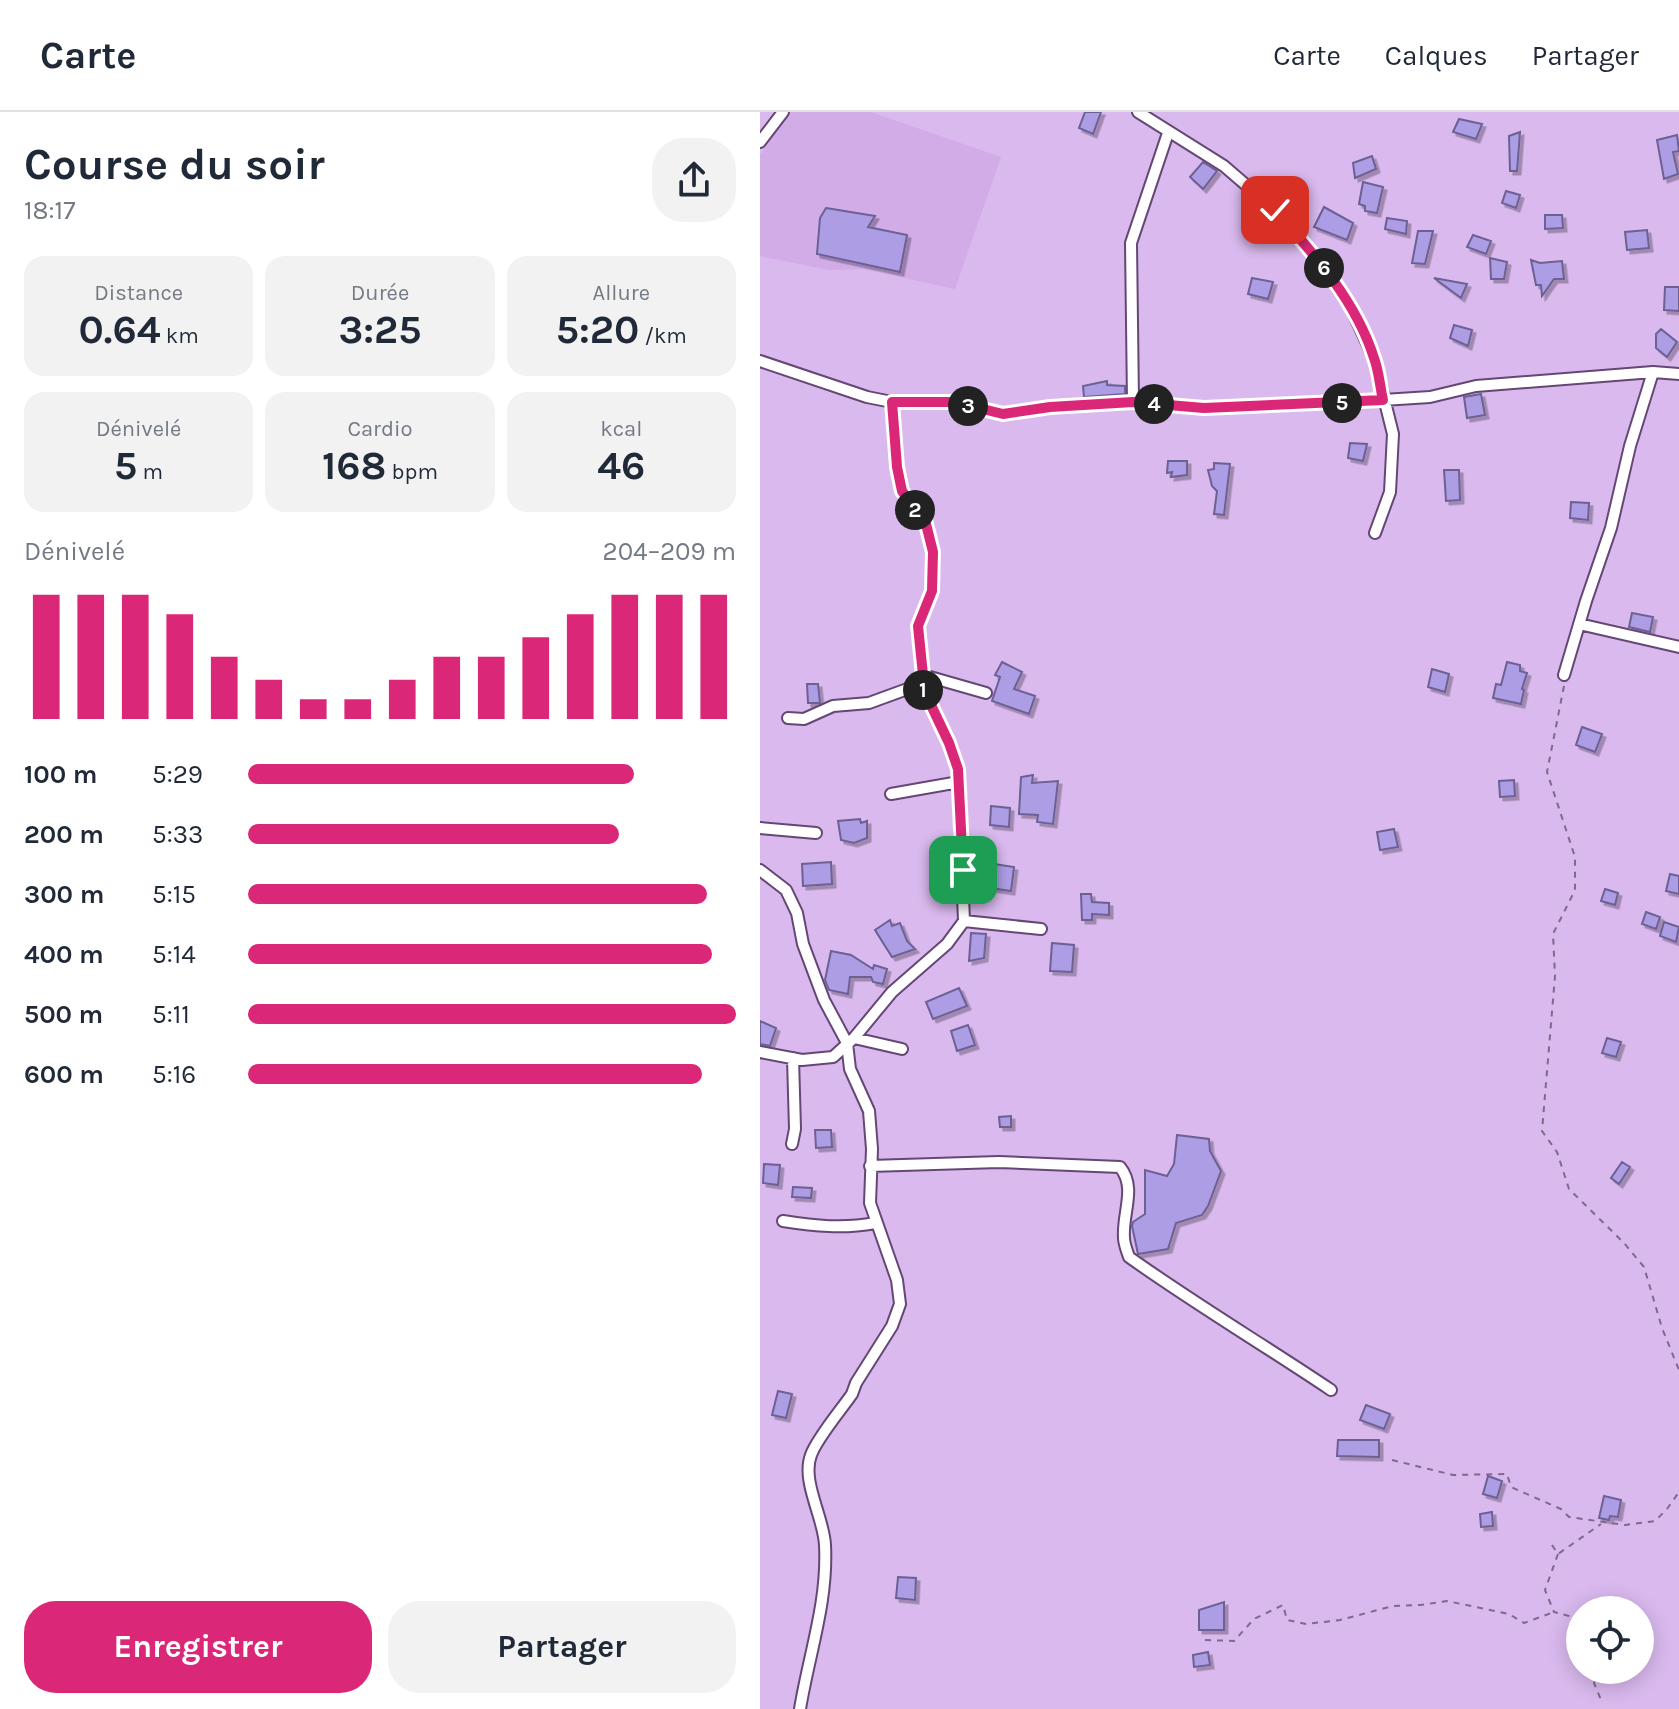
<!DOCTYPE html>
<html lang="fr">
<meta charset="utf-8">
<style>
body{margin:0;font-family:Karla,sans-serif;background:#f2f2f3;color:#1f2937;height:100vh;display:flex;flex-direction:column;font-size:30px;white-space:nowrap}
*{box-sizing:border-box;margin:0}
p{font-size:26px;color:#747a83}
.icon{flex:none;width:44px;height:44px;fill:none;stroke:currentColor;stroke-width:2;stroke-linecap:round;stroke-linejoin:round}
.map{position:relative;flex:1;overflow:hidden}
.panel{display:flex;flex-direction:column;background:#fff;width:760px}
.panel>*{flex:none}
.fabs{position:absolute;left:806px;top:1484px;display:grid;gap:16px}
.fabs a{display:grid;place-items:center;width:88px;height:88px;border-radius:50%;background:#fff;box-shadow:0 4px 20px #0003;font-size:40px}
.pin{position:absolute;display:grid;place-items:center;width:68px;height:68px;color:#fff;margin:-34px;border-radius:16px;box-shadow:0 4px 12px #0006}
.km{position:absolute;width:40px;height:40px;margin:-20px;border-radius:50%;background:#222;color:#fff;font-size:22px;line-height:40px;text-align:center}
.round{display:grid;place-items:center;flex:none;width:84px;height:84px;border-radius:32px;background:#f2f2f3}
.overview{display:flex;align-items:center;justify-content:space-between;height:136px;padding:0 24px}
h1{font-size:44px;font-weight:700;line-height:60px}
.metrics{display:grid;grid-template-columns:repeat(3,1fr);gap:12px;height:136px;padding:8px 24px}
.metrics div{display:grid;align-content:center;border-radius:20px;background:#f2f2f3;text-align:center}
.metrics b{font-size:40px;font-weight:700}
.metrics small{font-size:22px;font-weight:400}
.metrics p{font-size:22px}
.chart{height:224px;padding:16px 24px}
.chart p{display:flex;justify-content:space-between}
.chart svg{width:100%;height:144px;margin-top:8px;stroke:#db2777;stroke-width:6}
.primary-button{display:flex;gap:16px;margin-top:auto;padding:16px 24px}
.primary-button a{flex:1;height:92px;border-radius:32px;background:#db2777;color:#fff;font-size:32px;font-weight:700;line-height:92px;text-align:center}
.primary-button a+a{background:#f2f2f3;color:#1f2937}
ul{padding:0 24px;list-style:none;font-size:26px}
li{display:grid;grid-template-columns:128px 96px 1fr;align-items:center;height:60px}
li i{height:20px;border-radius:10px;background:#db2777}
header{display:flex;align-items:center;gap:48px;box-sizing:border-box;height:112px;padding:0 40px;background:#fff;border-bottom:2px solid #e0e1e3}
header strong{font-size:38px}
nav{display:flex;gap:44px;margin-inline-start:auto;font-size:28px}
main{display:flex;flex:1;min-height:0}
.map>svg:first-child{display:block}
</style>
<header>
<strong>Carte</strong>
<nav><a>Carte</a><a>Calques</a><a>Partager</a></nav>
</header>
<main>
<section class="panel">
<div class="overview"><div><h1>Course du soir</h1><p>18:17</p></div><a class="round"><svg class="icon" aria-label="share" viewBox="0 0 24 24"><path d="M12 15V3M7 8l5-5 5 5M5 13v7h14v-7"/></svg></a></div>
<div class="metrics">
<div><p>Distance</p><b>0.64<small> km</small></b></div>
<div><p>Durée</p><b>3:25</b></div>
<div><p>Allure</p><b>5:20<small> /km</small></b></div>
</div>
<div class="metrics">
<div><p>Dénivelé</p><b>5<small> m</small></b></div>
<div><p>Cardio</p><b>168<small> bpm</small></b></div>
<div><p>kcal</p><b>46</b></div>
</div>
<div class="chart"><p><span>Dénivelé</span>204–209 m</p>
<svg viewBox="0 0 160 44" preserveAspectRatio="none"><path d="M5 44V6M15 44V6M25 44V6M35 44V12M45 44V25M55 44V32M65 44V38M75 44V38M85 44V32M95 44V25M105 44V25M115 44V19M125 44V12M135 44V6M145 44V6M155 44V6"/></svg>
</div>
<ul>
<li><b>100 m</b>5:29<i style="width:79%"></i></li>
<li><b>200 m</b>5:33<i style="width:76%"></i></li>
<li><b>300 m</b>5:15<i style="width:94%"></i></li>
<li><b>400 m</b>5:14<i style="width:95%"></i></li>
<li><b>500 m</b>5:11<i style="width:100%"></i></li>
<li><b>600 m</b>5:16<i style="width:93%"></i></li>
</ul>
<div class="primary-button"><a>Enregistrer</a><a>Partager</a></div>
</section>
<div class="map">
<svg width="919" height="1597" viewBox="0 0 919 1597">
<defs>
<filter id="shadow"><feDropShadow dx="3.5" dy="3.5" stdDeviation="0" flood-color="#0004"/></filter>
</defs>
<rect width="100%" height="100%" fill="#dab9ee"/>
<path fill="#d1ace7" d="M30,0H111L241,45L195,177L103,157L69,158L0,144V43Z"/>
<path fill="#ac9de5" stroke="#6c6194" stroke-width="2" filter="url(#shadow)" d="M325,0H341L333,22L319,16Z
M699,7L722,12L716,27L693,20Z
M760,20L757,59H750L749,24Z
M917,23L919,39L913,40L918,62L904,67L897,28Z
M612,44L616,57L595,66L593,51Z
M443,50L457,59L443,77L430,65Z
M603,70L623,75L617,101L605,99V94L599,92Z
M746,79L760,83L756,96L742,91Z
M564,95L593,111L587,128L554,115Z
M66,96L115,104L108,115L147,123L140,160L57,142L60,106Z
M785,103H802L803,116L785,117Z
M627,106L647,109L646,122L625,117Z
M887,118L889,136L867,138L865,120Z
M658,119H673L665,152L652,151Z
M713,123L731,129L726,142L707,135Z
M730,146L747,150L744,167H731Z
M771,148L780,151L802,149L804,167H794L782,184L781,173H776Z
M492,166L513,170L508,187L488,182Z
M674,166L707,172L701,186Z
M905,175H919V199L904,198Z
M694,213L712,218L708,234L690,226Z
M901,217L917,230L907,245L896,236V222Z
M347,269V273L365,274V282L324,285L323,274Z
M721,282L725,303L707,306L704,285Z
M590,331L607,332L603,349L588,346Z
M408,349H427V363L411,365L412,360L407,361Z
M454,351L470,352L464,403L454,402L457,379L452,374L448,358L454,357Z
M684,358H699L700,388L686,389Z
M811,390L829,391L828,408L810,406Z
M872,501L893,505L890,520L869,515Z
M242,550L262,560L254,577L275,584L269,602L232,589L240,565L235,563Z
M747,550L760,553V559L767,561L762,577L764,578L761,592L733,586L736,572L741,573Z
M672,557L689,562L685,580L668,575Z
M47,572H58L60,591H48Z
M822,615L842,622L835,640L816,633Z
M273,663L272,671L298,669L293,712L277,710L278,703L259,702L261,665Z
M754,668L755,684L740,685L739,669Z
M231,694L250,696L249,715L230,713Z
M100,707L101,711L107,709V726L94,731L81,728L78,709Z
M634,717L638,735L620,738L617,720Z
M71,750L72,772L43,774L42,752Z
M234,752L254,755L251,779L230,776Z
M910,762L919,764V782L906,779Z
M845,777L858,781L855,793L841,789Z
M321,782H331L332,790L349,791V803L332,802V808H322Z
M886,800L900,805L896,817L882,812Z
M130,808L132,814L140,811L147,829L155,837L132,845L115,818Z
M904,810L919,815L916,830L900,824Z
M211,821L226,822L224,846L209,849Z
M292,831L314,833L312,860L290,859Z
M71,839L91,843L113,857L114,853L127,857L123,872L113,870L111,865H90L88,882L69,878L65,868Z
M199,876L207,894L173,907L166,890Z
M0,909L16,916L10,934L0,932Z
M208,913L215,933L197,939L191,919Z
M847,926L861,930L856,945L842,941Z
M251,1004V1015H240L239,1005Z
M55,1018H71L72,1035L56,1036Z
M417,1023L449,1027L450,1039L461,1059L448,1094L442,1103L416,1111L408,1137L378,1142L372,1114L373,1110L385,1102V1058L407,1064L414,1052Z
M862,1050L870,1055L859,1072L851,1066Z
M4,1052L20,1053L18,1073L3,1071Z
M33,1075L52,1076L51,1086L32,1085Z
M18,1279L32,1282L26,1306L12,1303Z
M606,1293L630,1302L624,1317L600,1308Z
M578,1328H619V1345L577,1344Z
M728,1364L742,1369L737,1386L723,1382Z
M844,1384L861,1388L858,1405L850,1404L849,1408L839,1406Z
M732,1400L733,1414L721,1415L720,1402Z
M138,1465L156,1466L155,1488L136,1486Z
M464,1490V1518H439V1498Z
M448,1540L450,1553L434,1555L433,1543Z"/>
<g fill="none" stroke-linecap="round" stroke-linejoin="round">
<defs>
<path id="street" d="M378,0L464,54L515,98L564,156L591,196L614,246L633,322L630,380L615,421
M0,30L23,0
M0,249L107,285L132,290H194L243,302L290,295L373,290L444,296L623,288L670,285L716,274L893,260L919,262
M132,290L137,355L142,379L166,412L173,440L172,479L158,514L163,563
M373,290L371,131L408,21
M819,512L919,535
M804,563L826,489L851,416L870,334L893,260
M28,606L44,607L73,594L109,591L161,572L163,563L226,581
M131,682L199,670
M0,716L56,721
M0,758L26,778L37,801L43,832L64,888L87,931L90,957L109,999L112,1037L110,1091L137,1168L140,1192L132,1214L96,1271L92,1282C81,1298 57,1326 51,1343C41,1369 64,1406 65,1433C68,1490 49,1542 40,1597
M204,809L281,817
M94,926L142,937
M0,940L42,948L73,945L94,926L132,880L187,832L204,809L198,657L189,631L161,572
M32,1032L35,1017L33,946
M110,1054L239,1050L360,1055C377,1076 362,1101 364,1126C364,1132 367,1139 369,1145C435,1192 504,1233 571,1278
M23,1109C55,1114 83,1117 115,1111"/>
</defs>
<use href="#street" stroke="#644774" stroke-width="14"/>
<path stroke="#7f698c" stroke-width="2" stroke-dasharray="6 6" stroke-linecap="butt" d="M804,574L787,660L815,745V778L793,822L795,864L782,1019L797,1040L809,1077L864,1131L884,1155L902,1216L919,1258
M632,1348L693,1363L747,1362L751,1375L801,1397L809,1405L865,1413L895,1409L907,1397L919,1380
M792,1433L798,1442L841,1412
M798,1442L785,1478L794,1500L820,1507
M445,1528L474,1529L494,1507L523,1493L527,1508L546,1512L580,1508L633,1494L661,1493L687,1489L749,1502L764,1511L794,1500
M838,1558L834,1571L841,1588"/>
<use href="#street" stroke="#fff" stroke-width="10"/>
</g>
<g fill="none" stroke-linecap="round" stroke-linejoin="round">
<defs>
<path id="route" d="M203,758L198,657L189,631L161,572L163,563L158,514L172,479L173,440L166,412L142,379L137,355L132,290H194L243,302L290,295L373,290L444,296L623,288C620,275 619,259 614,246C596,189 554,142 515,98"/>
</defs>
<use href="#route" stroke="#fff" stroke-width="16"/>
<use href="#route" stroke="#db2777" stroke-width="10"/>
</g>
</svg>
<div class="fabs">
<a><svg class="icon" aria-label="locate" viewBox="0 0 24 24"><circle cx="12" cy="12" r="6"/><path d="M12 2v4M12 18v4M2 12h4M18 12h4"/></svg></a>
</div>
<div class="pin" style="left:203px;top:758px;background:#1e9e55"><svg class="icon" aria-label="arrive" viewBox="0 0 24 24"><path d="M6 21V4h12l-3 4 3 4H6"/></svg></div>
<div class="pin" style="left:515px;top:98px;background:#d93025"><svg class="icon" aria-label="check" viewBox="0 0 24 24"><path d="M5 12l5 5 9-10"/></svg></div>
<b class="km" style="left:163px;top:578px">1</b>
<b class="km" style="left:155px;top:398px">2</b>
<b class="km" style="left:208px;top:294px">3</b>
<b class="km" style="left:394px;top:292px">4</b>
<b class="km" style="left:582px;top:291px">5</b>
<b class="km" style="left:564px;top:156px">6</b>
</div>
</main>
